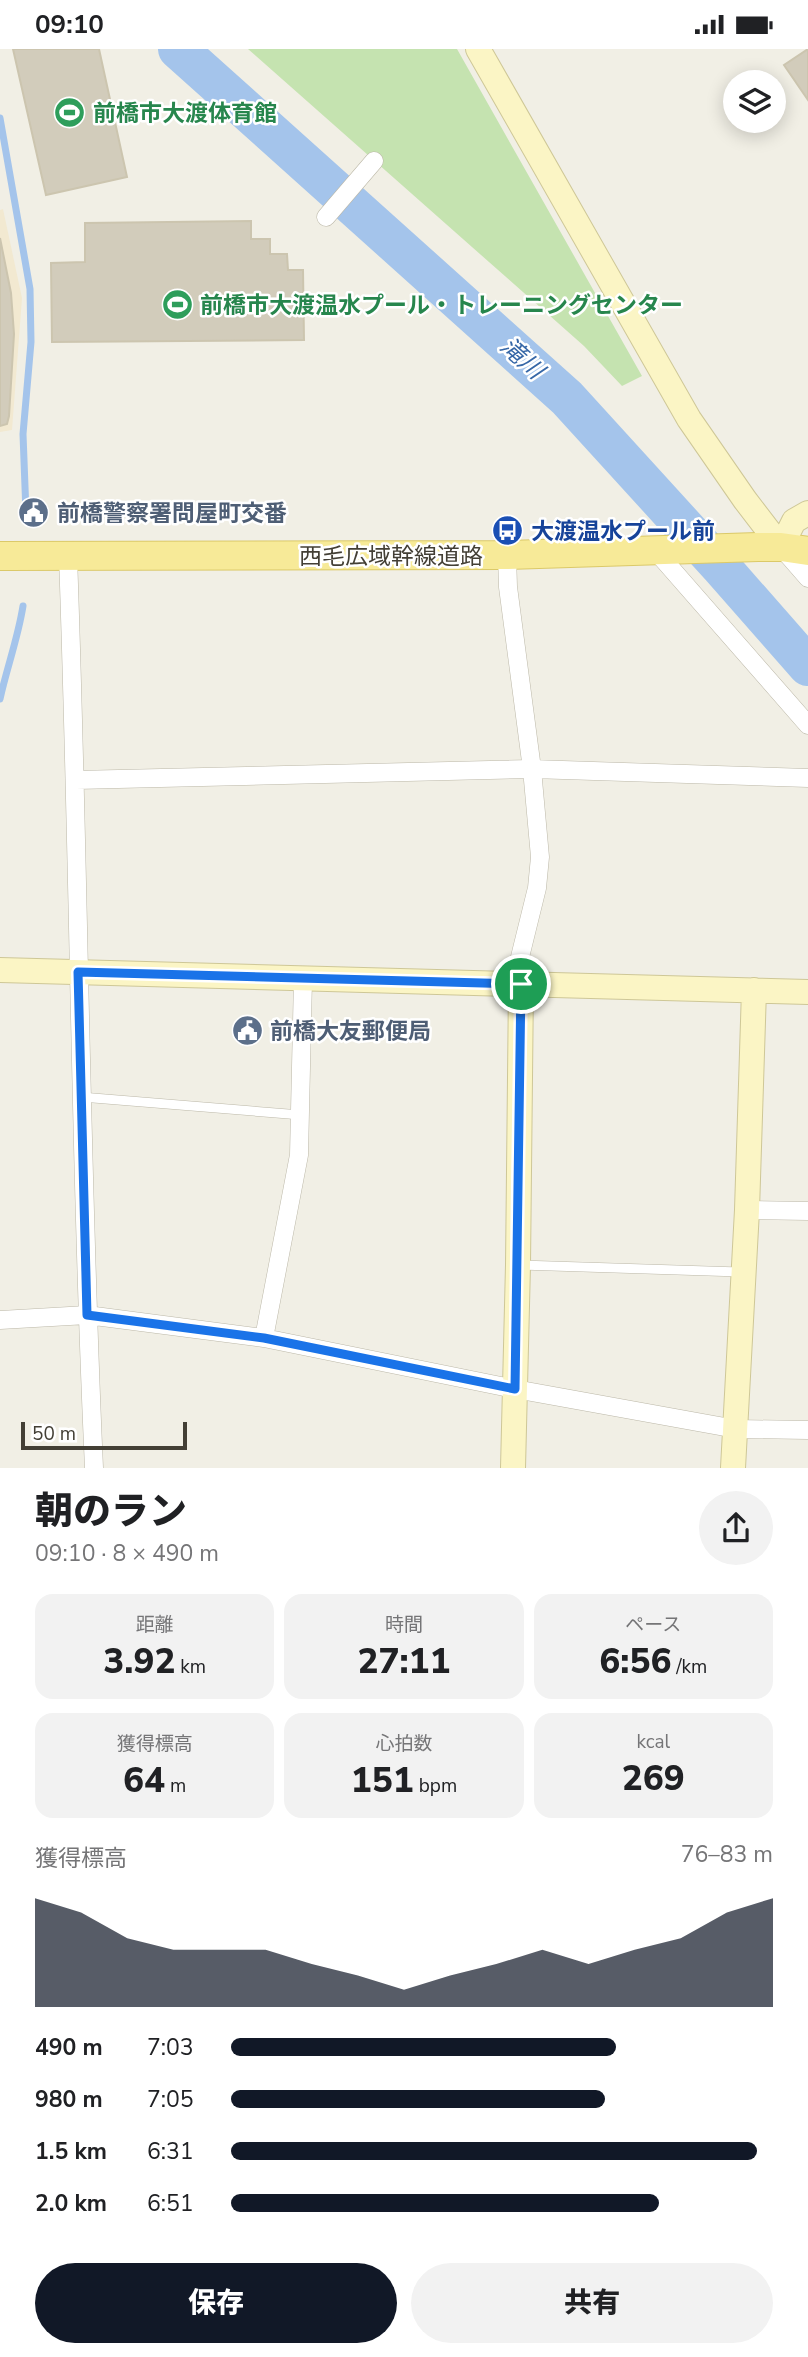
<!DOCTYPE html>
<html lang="ja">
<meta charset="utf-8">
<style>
body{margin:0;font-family:"Nunito Sans","Noto Sans JP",sans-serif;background:#f2f2f2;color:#202124;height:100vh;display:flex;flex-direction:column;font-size:26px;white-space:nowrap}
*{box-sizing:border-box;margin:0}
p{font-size:23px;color:#757577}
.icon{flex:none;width:38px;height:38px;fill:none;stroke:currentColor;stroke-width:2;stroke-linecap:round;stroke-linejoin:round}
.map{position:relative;height:1419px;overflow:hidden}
.drawer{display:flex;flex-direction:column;background:#fff;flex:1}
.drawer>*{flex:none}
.tools{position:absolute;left:723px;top:21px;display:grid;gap:14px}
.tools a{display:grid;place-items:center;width:63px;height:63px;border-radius:50%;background:#fff;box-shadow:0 4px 18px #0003;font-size:35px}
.scale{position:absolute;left:21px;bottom:18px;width:166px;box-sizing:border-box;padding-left:7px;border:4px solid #433f35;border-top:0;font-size:19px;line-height:24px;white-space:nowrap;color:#433f35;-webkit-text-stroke:5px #fff;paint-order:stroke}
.pin{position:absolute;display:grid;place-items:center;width:60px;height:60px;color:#fff;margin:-30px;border:4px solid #fff;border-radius:50%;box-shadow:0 2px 7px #0007}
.round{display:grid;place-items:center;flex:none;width:74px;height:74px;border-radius:37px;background:#f2f2f2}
.summary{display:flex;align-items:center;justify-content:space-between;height:119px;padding:0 35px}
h1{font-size:38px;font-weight:800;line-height:52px}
.stats{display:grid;grid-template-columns:repeat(3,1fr);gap:10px;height:119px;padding:7px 35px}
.stats div{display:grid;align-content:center;border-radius:18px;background:#f2f2f2;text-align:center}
.stats b{font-size:35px;font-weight:800}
.stats small{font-size:19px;font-weight:400}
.stats p{font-size:19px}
.chart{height:196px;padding:14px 35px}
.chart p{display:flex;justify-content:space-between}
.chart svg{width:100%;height:126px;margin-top:7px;fill:#111827;opacity:.7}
.primary-button{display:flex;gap:14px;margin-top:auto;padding:14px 35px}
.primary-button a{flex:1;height:80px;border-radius:42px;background:#111827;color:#fff;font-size:28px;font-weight:800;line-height:80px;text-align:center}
.primary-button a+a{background:#f2f2f2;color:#202124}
ul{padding:0 35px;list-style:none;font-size:23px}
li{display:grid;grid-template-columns:112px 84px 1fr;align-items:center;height:52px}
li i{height:18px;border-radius:9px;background:#111827}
.status{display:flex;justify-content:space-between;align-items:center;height:49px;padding:0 35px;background:#fff;direction:ltr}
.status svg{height:19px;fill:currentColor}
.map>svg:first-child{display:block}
</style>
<div class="status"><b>09:10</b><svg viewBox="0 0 49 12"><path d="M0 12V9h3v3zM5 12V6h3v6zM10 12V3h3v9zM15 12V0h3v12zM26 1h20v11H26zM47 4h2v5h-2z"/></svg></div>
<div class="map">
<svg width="808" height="1419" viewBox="0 0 808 1419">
<rect width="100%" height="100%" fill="#f1efe5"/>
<path fill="#f2e9d1" d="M3,160L22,249L12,381L0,383V161Z"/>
<path fill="#c5e3b0" d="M248,0H457L642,327L622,337L584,297Z"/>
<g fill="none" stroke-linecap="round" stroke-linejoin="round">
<path stroke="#a4c4eb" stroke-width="7" d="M0,69L30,240L31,293L23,385L26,464
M0,650C7,618 18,589 23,557"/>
<path stroke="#a4c4eb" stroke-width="40" d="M178,0L567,349L721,518L808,617"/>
</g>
<path fill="#d2ccbb" stroke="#ccc5af" stroke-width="2" d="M13,0H99L127,128L46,146Z
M808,0V51L784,16Z
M251,172V190H270V205H287L288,221H303L304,291L52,293L51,214L85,213V174Z
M0,189L11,244L14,285L9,367L7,375L0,377Z"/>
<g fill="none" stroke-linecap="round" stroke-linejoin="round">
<defs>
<path id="lane" d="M81,1048L301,1066
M520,1216L740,1223"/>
<path id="street" d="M326,168L374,112
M781,498L808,529
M655,501L808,676
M507,506L508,538L532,720L540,808L537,839L520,908L521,935
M68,507C79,811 80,1115 94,1419
M76,731L532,720L808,729
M747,1161L808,1162
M0,1271L87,1266L264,1289L515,1340L736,1380L808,1381
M264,1289L299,1106L303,930"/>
<path id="secondary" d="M478,0L689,370L745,451L781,498L794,472L808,464
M0,921L808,943
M513,1419L518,1216L521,935
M733,1419L747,1161L754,941"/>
<path id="primary" d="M0,507L507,506L758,498H781L808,502"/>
</defs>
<use href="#lane" stroke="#bcb8a8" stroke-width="10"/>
<use href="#street" stroke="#bcb8a8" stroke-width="19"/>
<use href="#secondary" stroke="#cec797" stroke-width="26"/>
<use href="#primary" stroke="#dbc969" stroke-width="30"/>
<use href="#lane" stroke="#fff" stroke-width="9"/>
<use href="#street" stroke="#fff" stroke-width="18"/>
<use href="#secondary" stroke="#fbf5c5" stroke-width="24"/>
<use href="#primary" stroke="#f7ea98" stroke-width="28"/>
</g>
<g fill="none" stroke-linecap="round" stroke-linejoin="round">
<defs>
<path id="route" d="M78,923L521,935L515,1340L264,1289L87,1266Z"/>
</defs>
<use href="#route" stroke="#fff" stroke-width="14"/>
<use href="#route" stroke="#1a73e8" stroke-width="9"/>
</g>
<defs>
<symbol id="stadium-disc" viewBox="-11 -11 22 22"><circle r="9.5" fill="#2e9e5b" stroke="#fff"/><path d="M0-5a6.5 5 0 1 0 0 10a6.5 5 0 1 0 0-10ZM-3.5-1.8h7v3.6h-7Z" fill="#fff"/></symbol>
<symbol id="civic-disc" viewBox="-11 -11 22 22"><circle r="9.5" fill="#5c6f8a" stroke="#fff"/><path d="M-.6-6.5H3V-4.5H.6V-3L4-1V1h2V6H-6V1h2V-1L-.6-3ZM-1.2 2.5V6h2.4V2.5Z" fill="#fff"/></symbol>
<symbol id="bus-disc" viewBox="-11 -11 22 22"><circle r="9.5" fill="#1a4fb4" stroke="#fff"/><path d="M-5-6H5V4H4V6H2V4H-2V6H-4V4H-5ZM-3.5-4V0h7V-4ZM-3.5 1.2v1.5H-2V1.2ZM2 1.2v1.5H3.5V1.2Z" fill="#fff"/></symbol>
</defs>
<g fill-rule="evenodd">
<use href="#stadium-disc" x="52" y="46" width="35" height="35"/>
<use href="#stadium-disc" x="160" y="238" width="35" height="35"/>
<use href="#civic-disc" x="16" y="446" width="35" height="35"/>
<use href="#bus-disc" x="490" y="464" width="35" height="35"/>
<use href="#civic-disc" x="230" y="964" width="35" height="35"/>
</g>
<g text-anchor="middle" stroke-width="5" stroke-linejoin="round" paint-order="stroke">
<g font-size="23" font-weight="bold" fill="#27864d" stroke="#fff" text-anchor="start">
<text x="93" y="72">前橋市大渡体育館</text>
<text x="200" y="264">前橋市大渡温水プール・トレーニングセンター</text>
</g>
<g font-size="23" font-weight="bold" fill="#4e5e75" stroke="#fff" text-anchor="start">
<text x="57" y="472">前橋警察署問屋町交番</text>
<text x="270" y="990">前橋大友郵便局</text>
</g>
<g font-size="23" font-weight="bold" fill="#164399" stroke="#fff" text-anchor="start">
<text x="531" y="490">大渡温水プール前</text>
</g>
<g font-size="23" fill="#433f35" stroke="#fff">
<text x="391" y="515">西毛広域幹線道路</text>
</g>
<g font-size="24" font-style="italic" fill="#3667a7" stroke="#fff">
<text transform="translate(522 309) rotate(42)" y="8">滝川</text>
</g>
</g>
</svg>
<div class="tools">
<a><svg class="icon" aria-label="layers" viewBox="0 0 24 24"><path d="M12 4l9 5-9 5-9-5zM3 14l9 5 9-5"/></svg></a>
</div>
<div class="scale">50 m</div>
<div class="pin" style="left:521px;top:935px;background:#1e9e55"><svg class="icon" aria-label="arrive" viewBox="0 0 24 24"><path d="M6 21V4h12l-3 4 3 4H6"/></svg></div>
</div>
<section class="drawer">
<div class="summary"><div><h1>朝のラン</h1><p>09:10 · 8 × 490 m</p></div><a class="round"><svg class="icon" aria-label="share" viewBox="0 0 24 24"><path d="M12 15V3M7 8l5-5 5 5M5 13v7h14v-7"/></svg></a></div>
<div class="stats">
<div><p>距離</p><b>3.92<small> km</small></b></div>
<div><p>時間</p><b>27:11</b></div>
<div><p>ペース</p><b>6:56<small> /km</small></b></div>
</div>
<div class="stats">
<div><p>獲得標高</p><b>64<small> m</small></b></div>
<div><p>心拍数</p><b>151<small> bpm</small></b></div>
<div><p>kcal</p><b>269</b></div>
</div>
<div class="chart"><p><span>獲得標高</span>76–83 m</p>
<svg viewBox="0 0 160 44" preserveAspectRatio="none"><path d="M0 44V6L10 11L20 20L30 24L40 24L50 24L60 29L70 33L80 38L90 33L100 29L110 24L120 29L130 24L140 20L150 11L160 6V44z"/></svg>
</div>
<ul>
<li><b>490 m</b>7:03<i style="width:71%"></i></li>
<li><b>980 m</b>7:05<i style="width:69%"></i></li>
<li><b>1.5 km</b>6:31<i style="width:97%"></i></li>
<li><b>2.0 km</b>6:51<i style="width:79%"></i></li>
</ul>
<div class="primary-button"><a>保存</a><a>共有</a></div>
</section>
